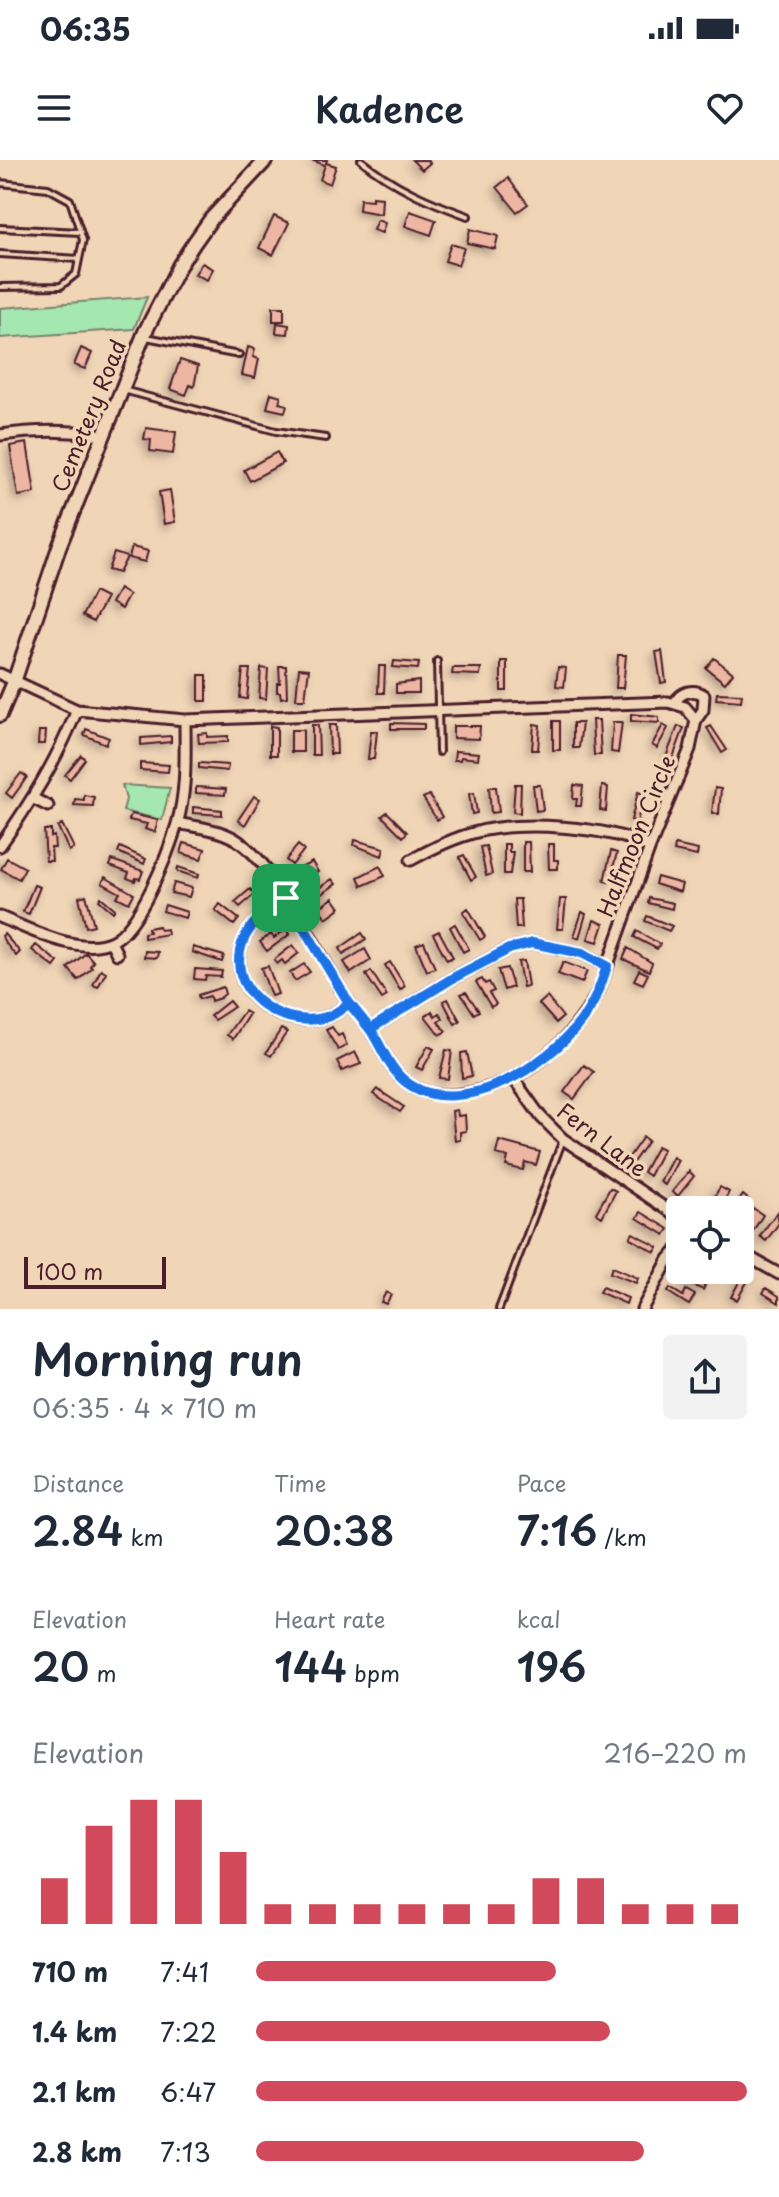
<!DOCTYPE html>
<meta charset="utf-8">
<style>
body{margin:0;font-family:"Playpen Sans",sans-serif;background:#f2f2f3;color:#1f2937;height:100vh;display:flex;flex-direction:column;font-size:30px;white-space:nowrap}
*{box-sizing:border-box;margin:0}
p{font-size:26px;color:#747a83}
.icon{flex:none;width:44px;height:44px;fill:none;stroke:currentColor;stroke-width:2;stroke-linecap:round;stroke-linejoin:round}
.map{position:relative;height:1149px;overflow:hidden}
.sheet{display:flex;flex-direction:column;background:#fff;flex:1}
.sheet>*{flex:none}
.tools{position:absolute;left:666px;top:1036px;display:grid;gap:16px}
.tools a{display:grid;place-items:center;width:88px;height:88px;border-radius:8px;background:#fff;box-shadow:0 8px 32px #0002;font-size:40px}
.scale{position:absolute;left:24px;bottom:20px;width:142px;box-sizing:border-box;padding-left:8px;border:4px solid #4a1f2b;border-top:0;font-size:22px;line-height:28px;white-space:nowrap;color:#4a1f2b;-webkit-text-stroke:6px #f1d5b7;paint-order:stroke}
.pin{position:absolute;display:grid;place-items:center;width:68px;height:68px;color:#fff;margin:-34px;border-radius:16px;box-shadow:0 4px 12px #0006}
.round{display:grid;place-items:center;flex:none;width:84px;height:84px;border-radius:8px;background:#f2f2f3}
.summary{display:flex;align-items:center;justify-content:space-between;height:136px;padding:0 32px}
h1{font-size:44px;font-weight:600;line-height:60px}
.figures{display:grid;grid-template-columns:repeat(3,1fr);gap:12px;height:136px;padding:8px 32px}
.figures div{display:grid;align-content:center}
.figures b{font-size:40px;font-weight:600}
.figures small{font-size:22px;font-weight:400}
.figures p{font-size:22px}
.chart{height:224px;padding:16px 32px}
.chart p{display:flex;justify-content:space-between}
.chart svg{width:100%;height:144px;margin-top:8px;stroke:#d1495b;stroke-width:6}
ul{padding:0 32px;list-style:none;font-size:26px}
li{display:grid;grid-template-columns:128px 96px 1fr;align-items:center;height:60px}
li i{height:20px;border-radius:10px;background:#d1495b}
.status{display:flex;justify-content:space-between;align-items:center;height:56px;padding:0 40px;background:#fff;direction:ltr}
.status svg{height:22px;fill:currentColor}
header{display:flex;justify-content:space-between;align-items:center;height:104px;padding:0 32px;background:#fff;font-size:36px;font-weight:600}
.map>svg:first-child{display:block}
</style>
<div class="status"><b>06:35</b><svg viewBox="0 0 49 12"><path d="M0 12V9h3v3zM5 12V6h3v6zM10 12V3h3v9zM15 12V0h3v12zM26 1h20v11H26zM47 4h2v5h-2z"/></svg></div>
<header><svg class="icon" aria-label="menu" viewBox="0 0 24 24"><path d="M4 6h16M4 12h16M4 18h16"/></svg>Kadence<svg class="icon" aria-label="heart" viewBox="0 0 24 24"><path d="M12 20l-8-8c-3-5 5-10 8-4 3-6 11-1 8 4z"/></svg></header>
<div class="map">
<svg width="779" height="1149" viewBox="0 0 779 1149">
<defs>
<filter id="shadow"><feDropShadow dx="-3.5" dy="3.5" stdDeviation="4" flood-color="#0004"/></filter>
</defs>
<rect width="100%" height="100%" fill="#f1d5b7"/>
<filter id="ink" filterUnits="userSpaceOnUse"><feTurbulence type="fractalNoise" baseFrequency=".0125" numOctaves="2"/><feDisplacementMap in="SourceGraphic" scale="16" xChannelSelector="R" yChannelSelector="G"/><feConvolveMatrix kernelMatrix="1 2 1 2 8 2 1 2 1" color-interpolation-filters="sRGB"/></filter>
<g filter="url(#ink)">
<path fill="#a5e7b0" stroke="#78836e" stroke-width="2" d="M147,137L134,169L0,178V148Z
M122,625L170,628L162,660L123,651L126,639Z"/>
<path fill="#ecb6a2" stroke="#4a1f2b" stroke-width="2" filter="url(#shadow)" d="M311,0H327L326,3L336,6L330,24L320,20L325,5Z
M412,0H427L430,3L422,10Z
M508,18L528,44L517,52L497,27Z
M372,37L382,38L381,54L359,50L360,39L372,40Z
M410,51L436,60L431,75L405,66Z
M274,56L289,63L273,95L259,88Z
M377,60L385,63L382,73L373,70Z
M470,69L498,76L495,89L467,83Z
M451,84L464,88L458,105L445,101Z
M202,103L213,109L207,120L195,114Z
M273,147H284V161H273Z
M277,163L289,165L288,174L276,173Z
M248,187L255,189L253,197L259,199L255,218L242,215Z
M81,188L92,193L85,209L74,205Z
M180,200L198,206L194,227L190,225L186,235L170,229Z
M271,233L281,236L279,243L287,245L285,252L267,248Z
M146,268L176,272L173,294L150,291L151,280L144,279Z
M27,283L35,333L18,336L10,286Z
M277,292L283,303L250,321L244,310Z
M170,330L175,362L164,364L159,332Z
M132,387L148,391L145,402L129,398Z
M114,393L127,397L119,413L108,410Z
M119,429L129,435L121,449L111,443Z
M94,432L106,438L93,462L82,456Z
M662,491L666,522L661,523L656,492Z
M618,495H626L623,528H616Z
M714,498L733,513L725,523L706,508Z
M394,501L419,503L418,509L393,507Z
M501,501H507V531H501Z
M279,506H286L287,537L281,538L280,532H277V523H280Z
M379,506H385L384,533H378Z
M558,507L566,508L564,527L556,526Z
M261,508L268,509L266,539L259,538Z
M299,508L309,509L305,539H296Z
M453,508H481L480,515L452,514Z
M243,509H250L247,539L240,538Z
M199,515H207V541H199Z
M419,521V533H396V524Z
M717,533L742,534L741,541L716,539Z
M631,554L659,557V563L631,561Z
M592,560H599L601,595H594Z
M553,561H560V590H553Z
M613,562H622L618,593L611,592Z
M391,563L424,564V569H391Z
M573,563H582L579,588H573Z
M534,564L540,565L538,590H532Z
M312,565H318L319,595H312Z
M329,565H336L337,594H330Z
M663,565L668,568L657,588L652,585Z
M270,566L277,567V595H270Z
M453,566H480L479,579L453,578Z
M678,566L684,568L672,600L666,597Z
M711,566L727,590L722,593L707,568Z
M86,569L109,578L106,584L84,575Z
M291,570H303V592H291Z
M39,571H46L45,584H38Z
M371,571H377L374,599H368Z
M207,573V577L228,576V582L199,583L198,574Z
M171,576V582L141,585V578Z
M455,591L479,593L478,599L461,597L460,600H454Z
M81,595L85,599L70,619L65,615Z
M140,603L169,605L168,612L140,610Z
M199,603L228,605L227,611L199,608Z
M21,613L27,617L12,638L6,633Z
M515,624H521L520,653L513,652Z
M533,625H540L543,650L536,651Z
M574,625L583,626L581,646H576L577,639H573Z
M602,626L608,627L606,651L600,650Z
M196,627L226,629L225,635L196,633Z
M489,627H496L499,652L491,653Z
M715,628L721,629L719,654L712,653Z
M638,632L644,634L637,662L631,660Z
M474,633L477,653L472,654L469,634Z
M84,635L94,637L93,646L74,645L75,639L84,640Z
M429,635L442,657L437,660L423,638Z
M254,636L260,639L245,665L238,660Z
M193,647L222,650V655L193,653Z
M387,652L407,672L403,677L382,656Z
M131,654L158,660L155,672L145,669L147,664L129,660Z
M62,664L74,688L69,691L58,667Z
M44,670H51V677L54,676L55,688H51L52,701H46Z
M355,680L384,688L382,696L354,685Z
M523,682H529L530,712H523Z
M184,683L205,689L201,699L181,693Z
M504,684H509V692H513L510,714H504Z
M548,684H554V700H558V709H549Z
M298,685L304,690L292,705L286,700Z
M675,685L698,690L697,696L674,691Z
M486,686L492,714L486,716L480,687Z
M120,687L146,699L144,704L118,692Z
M611,691L617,693L609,722L604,721Z
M464,695L476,717L471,720L459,697Z
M7,698L25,708L19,719L1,709Z
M112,700L143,711L140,719L136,718L135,721L127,718L129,713L110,706Z
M312,702L318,712L299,723L293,712Z
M380,706L385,716L362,726L358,717Z
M178,707L199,714L198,718L177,711Z
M105,717L134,734L129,743L117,737L120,733L102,723Z
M657,717L682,724L680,732L655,724Z
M332,719L336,724L311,741L308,736Z
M174,723L192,728L189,737L171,733Z
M34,725L40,727L29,754L23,752Z
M250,729L255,734L240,747L235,742Z
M86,735L94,765L86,767L79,737Z
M101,737L115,749L113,752L99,740Z
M333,738L340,748L326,758L319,748Z
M649,738L673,743L672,749L648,743Z
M514,739H520L522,768H516Z
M560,739H566L563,769H557Z
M220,744L239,759L234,765L215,750Z
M165,745L187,752L185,758L163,751Z
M468,748L485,777L480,780L463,752Z
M582,752L586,754L579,778L574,776Z
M647,756L672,766L669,771L645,761Z
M594,760L604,764L598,782L588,779Z
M455,764L469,789L463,792L450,767Z
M159,766L160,770L167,769L168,774L144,778V773L149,772L148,768Z
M286,769L290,774L267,791L260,782L271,774L274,778Z
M439,771L453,797L447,800L433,774Z
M637,771L660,784L657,789L634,777Z
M362,773L366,779L343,794L340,788Z
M4,774L20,792L16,796L4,781L2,776Z
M424,782L435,808L427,811L416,785Z
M36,785L58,802L54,807L32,790Z
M293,785L299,793L285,804L282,800L277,804L274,800Z
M193,787L224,796L222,802L192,792Z
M628,788L652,803L649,811L623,799Z
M365,789L371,800L351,813L344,802Z
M145,791L158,792L157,798L144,797Z
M86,793L94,802L90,806L92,808L78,820L68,808Z
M524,801L528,826L523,827L518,802Z
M390,802L405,826L400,830L385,805Z
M563,802L587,811L582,823L558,814Z
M304,804L310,812L295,821L290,813Z
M268,806L278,834L271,836L261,808Z
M507,808L513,827L504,830L498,810Z
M101,809L106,812L98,827L93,825Z
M195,809L222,811L221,817L206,816L205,820L194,819Z
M639,810L648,814L643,824L634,820Z
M371,811L387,836L382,839L366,815Z
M482,819L485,824L489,822L494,831L489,833L496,844L491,847L476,822Z
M223,827L225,834L220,838L211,841L210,836L199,839L198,835Z
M466,832L479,851L474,854L461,834Z
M547,837L563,857L556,863L539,844Z
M448,839L460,861L455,864L443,841Z
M229,841L234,847L214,860L210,856Z
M244,851L249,854L233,879L227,875Z
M432,851L435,856L439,853L443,858L438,862L446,871L440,875L425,856Z
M332,867L338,876L342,874L347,885L338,890L326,870Z
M281,869L287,872L271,896L266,893Z
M428,886L434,889L422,910L416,907Z
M446,890L452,891L448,919L439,918Z
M355,892L361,904L342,911L337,901Z
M467,892L472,916L462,918L461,893Z
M584,905L594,912L574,939L564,932Z
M377,929L404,947L400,952L373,934Z
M457,950L458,956L465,955L466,971L460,972V980L455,981L452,951Z
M643,977L648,981L631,1005L626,1001Z
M499,981L540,992L536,1005L525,1002L523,1010L506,1006L508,997L496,994Z
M657,986L663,989L649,1016L643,1012Z
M673,997L678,1000L665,1025L660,1022Z
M689,1011L694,1016L678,1036L672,1032Z
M720,1027L729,1032L720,1050H707Z
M610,1028L616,1031L602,1057L596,1053Z
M743,1035L748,1039L740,1050H732Z
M753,1048L763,1055L753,1071L742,1065Z
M641,1052L669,1069L665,1075L637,1058Z
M777,1052L779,1063L766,1081L760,1076Z
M633,1073L658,1087L655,1092L630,1078Z
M612,1107L638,1118L636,1123L610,1113Z
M745,1111L751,1115L737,1140L731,1137Z
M689,1112L702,1117L699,1123L705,1126L703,1130L684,1121Z
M602,1127L628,1138L626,1144L599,1132Z
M670,1128L683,1136L686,1130L695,1135L689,1145L668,1132Z
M766,1128L779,1136V1143L763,1133Z
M386,1132L391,1135L386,1144L381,1142Z"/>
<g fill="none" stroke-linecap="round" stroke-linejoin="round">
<defs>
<path id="lane" d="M361,0C394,27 429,42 468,56
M0,23L48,28L70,40L83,80L76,114L61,126L0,127
M0,68L80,72
M0,94L79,99
M146,177L239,195
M123,230L276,271L326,278
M437,501L439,592
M499,1149L562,982"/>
<path id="street" d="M0,275C34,270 68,270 102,275
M0,514L77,550L185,560L668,542L685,547L696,560L690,589L650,687L599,830C578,871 542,907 499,924C470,935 434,943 406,922C391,911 382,888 372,872C364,860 354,851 346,838C320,796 279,711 241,683C223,669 199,668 178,663
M675,543C680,532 693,528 704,535L703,550L696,560
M34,639L48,646
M0,686C31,642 57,600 77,550
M411,700C431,689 451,679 473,673C519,660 608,666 650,687
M286,738C270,750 251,761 243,781C224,831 278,868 323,858C333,856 341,850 349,843
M0,757C29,769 80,796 112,781C139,769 169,692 177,664C187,631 185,594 185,560
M111,782L117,794
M370,869L453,818L509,789L532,783L582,793L607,806
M513,918L541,957L563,979L680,1058
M740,1092L779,1114
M642,1149L669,1099L680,1086"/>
<path id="secondary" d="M0,555L14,522L59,387L145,172L179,106L194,83L211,59L266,0"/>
</defs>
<use href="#lane" stroke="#4a1f2b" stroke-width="10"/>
<use href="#street" stroke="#4a1f2b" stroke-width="15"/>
<use href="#secondary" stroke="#4a1f2b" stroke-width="18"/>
<use href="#lane" stroke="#f1d5b7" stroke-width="4"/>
<use href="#street" stroke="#f1d5b7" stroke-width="9"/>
<use href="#secondary" stroke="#f1d5b7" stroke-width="12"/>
</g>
</g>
<g fill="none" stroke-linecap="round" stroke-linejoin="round" filter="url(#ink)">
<defs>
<path id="route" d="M286,738L349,843L370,869L453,818L509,789L532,783L582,793L607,806C601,825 594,845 581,861C549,905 459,962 406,922C391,911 382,888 372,872C365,862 357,853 349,843C341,850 333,856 323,858C278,868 224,830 243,781C251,761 270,750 286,738"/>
</defs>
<use href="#route" stroke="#fff" stroke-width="16"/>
<use href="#route" stroke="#1a73e8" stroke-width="10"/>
</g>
<g text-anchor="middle" stroke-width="7" stroke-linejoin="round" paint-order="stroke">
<g font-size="22" fill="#4a1f2b" stroke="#f1d5b7">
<text transform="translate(89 256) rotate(-68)" y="8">Cemetery Road</text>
<text transform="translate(636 676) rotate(-68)" y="8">Halfmoon Circle</text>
<text transform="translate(602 980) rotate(37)" y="8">Fern Lane</text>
</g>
</g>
</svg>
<div class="tools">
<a><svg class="icon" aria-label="locate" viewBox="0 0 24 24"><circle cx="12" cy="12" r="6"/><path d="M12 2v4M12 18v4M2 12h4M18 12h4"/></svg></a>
</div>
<div class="scale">100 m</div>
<div class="pin" style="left:286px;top:738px;background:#1e9e55"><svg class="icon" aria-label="arrive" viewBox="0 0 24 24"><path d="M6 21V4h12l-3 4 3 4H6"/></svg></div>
</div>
<section class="sheet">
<div class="summary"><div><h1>Morning run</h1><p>06:35 · 4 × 710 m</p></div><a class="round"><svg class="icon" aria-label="share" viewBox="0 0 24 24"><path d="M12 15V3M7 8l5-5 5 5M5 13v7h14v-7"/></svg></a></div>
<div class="figures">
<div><p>Distance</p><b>2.84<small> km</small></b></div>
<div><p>Time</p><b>20:38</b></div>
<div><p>Pace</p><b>7:16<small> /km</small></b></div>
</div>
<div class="figures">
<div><p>Elevation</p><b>20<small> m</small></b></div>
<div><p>Heart rate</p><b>144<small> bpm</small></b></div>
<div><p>kcal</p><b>196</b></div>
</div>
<div class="chart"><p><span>Elevation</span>216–220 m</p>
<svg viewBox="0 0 160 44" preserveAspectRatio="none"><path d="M5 44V30M15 44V14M25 44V6M35 44V6M45 44V22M55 44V38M65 44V38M75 44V38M85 44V38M95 44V38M105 44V38M115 44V30M125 44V30M135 44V38M145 44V38M155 44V38"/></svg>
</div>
<ul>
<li><b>710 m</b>7:41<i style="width:61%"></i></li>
<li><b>1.4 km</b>7:22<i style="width:72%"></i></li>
<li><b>2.1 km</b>6:47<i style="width:100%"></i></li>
<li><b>2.8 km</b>7:13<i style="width:79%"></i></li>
</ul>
</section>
